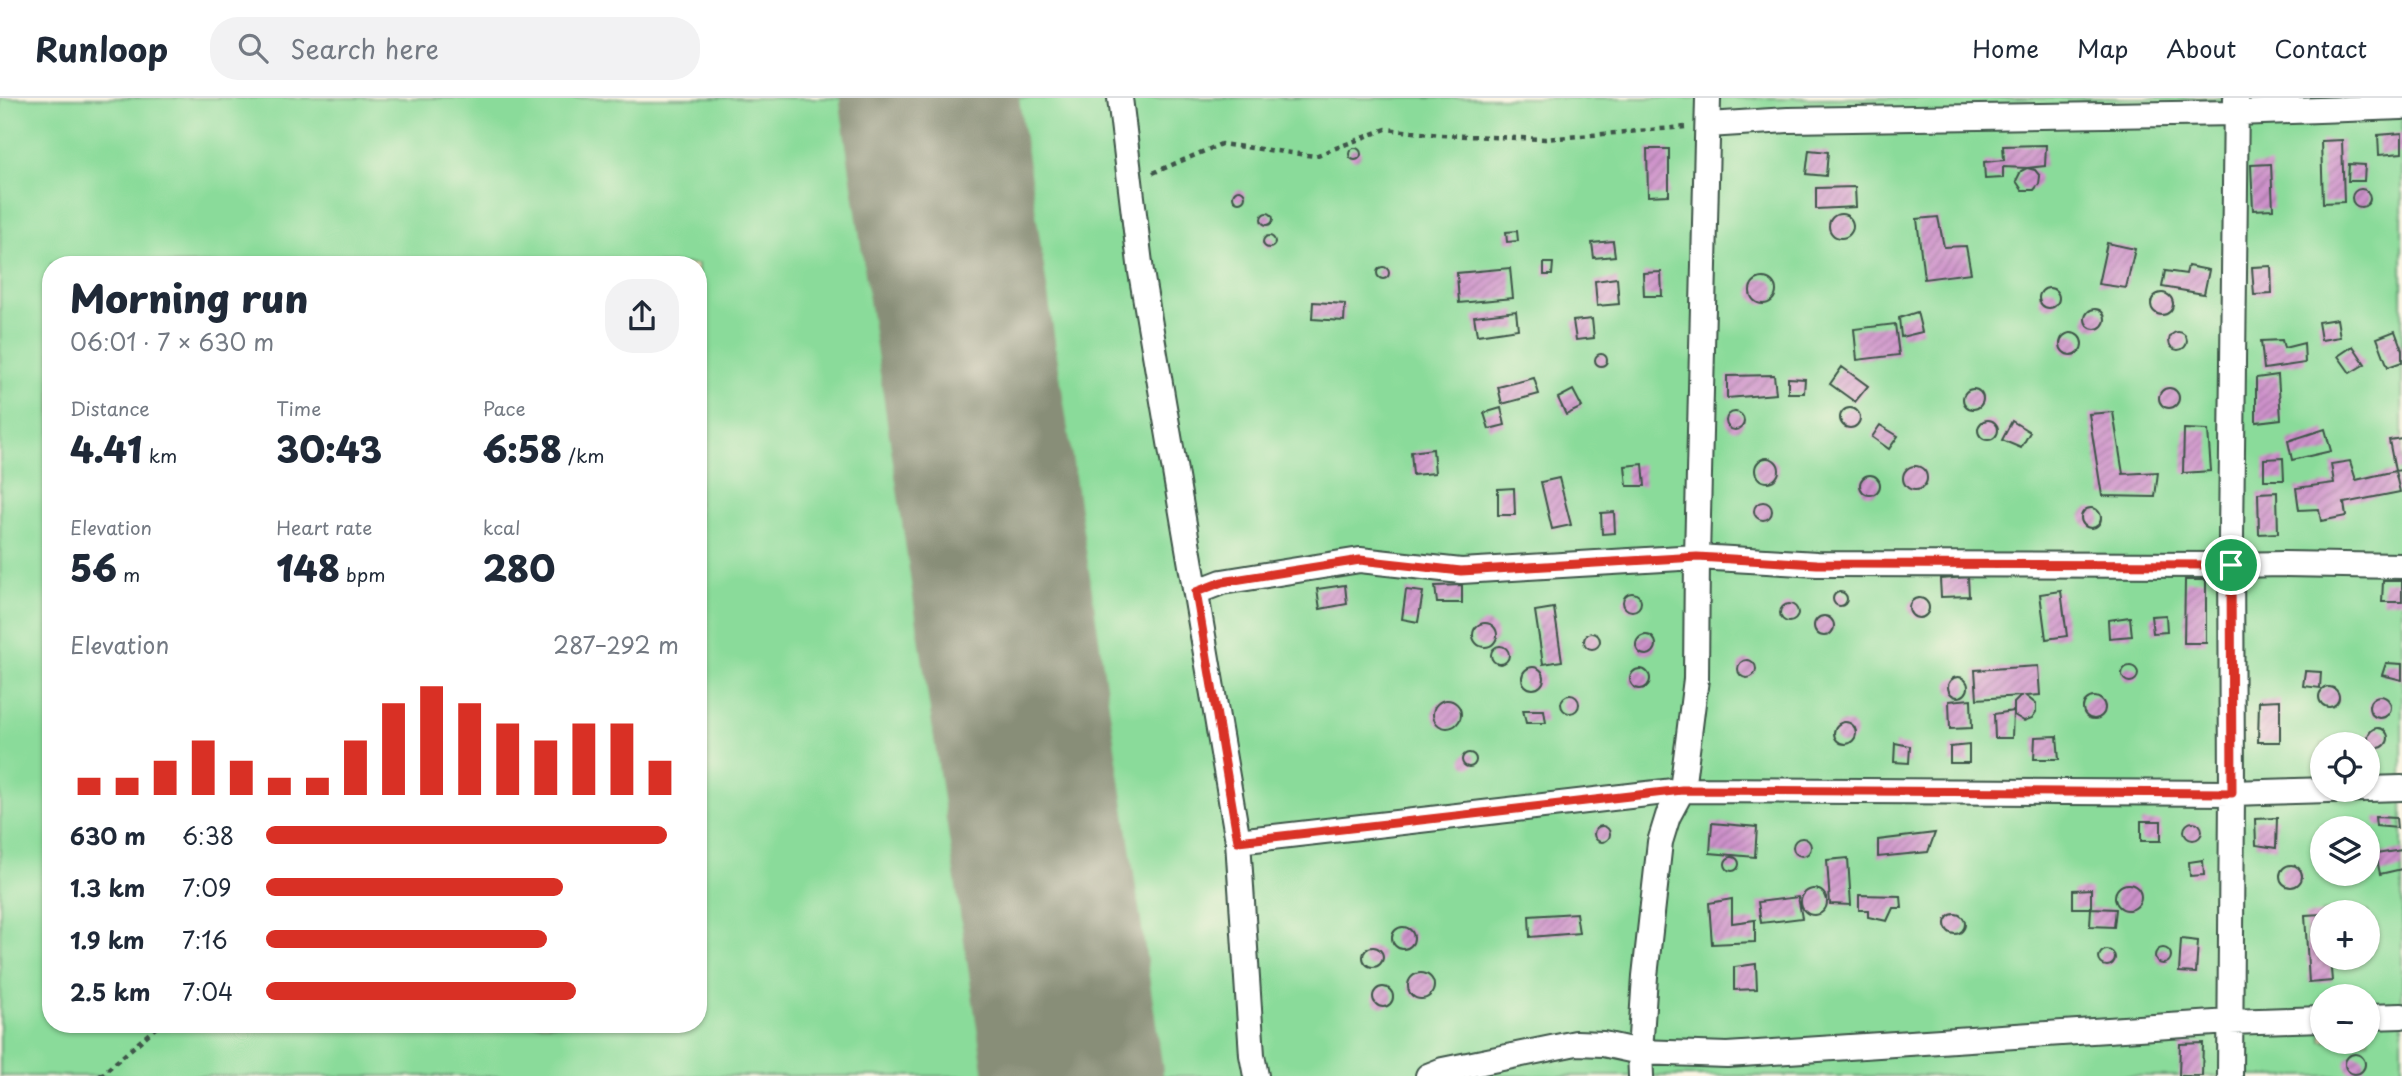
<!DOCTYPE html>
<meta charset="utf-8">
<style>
body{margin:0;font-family:"Playpen Sans",sans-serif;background:#f2f2f3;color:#1f2937;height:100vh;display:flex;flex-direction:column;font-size:26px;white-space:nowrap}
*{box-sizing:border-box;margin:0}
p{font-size:23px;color:#747a83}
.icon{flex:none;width:38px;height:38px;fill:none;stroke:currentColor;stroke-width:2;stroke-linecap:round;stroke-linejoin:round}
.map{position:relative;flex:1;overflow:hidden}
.details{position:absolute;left:42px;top:158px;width:665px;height:777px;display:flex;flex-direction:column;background:#fff;border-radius:28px;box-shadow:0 2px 5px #0004}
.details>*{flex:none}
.tools{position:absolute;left:2310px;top:634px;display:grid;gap:14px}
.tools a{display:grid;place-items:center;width:70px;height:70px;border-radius:50%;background:#fff;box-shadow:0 2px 5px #0004;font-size:35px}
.pin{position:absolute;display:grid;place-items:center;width:60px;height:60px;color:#fff;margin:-30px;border:4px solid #fff;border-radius:50%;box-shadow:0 2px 7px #0007}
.round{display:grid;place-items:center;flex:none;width:74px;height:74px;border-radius:28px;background:#f2f2f3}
.overview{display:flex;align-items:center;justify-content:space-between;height:119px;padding:0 28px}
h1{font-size:38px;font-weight:800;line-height:52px}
.stats{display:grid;grid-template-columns:repeat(3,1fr);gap:10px;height:119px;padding:7px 28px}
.stats div{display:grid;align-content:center}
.stats b{font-size:35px;font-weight:800}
.stats small{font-size:19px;font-weight:400}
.stats p{font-size:19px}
.chart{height:196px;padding:14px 28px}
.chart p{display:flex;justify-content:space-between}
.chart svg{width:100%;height:126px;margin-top:7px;stroke:#d93025;stroke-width:6}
ul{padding:0 28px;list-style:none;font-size:23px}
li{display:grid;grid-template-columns:112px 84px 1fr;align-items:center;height:52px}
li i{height:18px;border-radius:9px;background:#d93025}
header{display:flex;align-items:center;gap:42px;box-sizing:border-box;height:98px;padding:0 35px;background:#fff;border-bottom:2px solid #e0e1e3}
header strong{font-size:33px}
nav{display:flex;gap:38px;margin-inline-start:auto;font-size:24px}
.search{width:490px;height:63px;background:#f2f2f3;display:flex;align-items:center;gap:18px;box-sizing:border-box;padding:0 24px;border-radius:28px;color:#747a83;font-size:26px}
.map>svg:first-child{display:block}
</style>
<header>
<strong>Runloop</strong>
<div class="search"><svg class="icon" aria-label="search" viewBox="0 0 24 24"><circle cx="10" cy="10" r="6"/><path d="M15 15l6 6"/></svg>Search here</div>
<nav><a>Home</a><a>Map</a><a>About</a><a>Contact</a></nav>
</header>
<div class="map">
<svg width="2402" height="978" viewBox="0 0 2402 978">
<defs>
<pattern id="building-hatch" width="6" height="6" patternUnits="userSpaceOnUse" patternTransform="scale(1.75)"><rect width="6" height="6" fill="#cd91ca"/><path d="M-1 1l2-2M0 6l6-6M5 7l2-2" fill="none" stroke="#a678a5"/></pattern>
</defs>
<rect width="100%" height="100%" fill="#fcf5e5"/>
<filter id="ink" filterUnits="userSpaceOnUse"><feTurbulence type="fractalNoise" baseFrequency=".0143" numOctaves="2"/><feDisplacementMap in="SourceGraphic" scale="14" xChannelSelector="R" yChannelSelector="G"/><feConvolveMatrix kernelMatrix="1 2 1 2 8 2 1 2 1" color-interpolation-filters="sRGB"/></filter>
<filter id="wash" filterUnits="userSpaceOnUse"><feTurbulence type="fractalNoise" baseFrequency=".00686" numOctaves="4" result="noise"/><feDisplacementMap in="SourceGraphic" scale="28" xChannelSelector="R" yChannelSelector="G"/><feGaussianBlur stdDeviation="1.57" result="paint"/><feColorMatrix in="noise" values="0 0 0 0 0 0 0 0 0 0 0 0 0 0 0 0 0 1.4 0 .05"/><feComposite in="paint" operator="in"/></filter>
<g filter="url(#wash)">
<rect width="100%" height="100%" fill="#f0debc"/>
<path fill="#8adb9a" stroke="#548c67" stroke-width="2" fill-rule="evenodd" d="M0,0H2402V978H0ZM51,166H698V926H51ZM2322,646H2368V691H2322ZM2322,730H2368V775H2322ZM2322,814H2368V859H2322ZM2322,898H2368V943H2322Z"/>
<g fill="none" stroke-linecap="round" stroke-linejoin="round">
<path stroke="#888e78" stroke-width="178" d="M929,0L1074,978"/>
</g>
<g id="blocks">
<path fill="url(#building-hatch)" d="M2402,35V55L2379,57L2378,37Z
M2342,42L2344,104L2323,105L2321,43Z
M2046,47L2045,68L2027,70L2035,72L2040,78L2039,86L2034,92H2022L2016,83L2021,73L2027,70L2003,69V80L1985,81L1984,64L2004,62L2003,48Z
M1349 56a6 6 0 1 1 12 0a6 6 0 1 1-12 0Z
M1647,51H1669V97L1648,98Z
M1809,52L1828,54L1826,78L1806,76Z
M2271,66L2273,111L2253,112L2251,67Z
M2349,66L2365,67L2364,83H2348Z
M1855,89L1856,109L1816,111V90Z
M2352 100a9 9 0 1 1 18 0a9 9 0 1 1-18 0Z
M1233 98a6 6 0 1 1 12 0a6 6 0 1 1-12 0Z
M1261 121a6 6 0 1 1 12 0a6 6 0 1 1-12 0Z
M1829 128a12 12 0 1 1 24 0a12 12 0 1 1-24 0Z
M1938,119L1944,149L1966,148L1971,175L1924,181L1917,121Z
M1517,133L1518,143L1507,144L1506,134Z
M1263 144a6 6 0 1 1 12 0a6 6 0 1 1-12 0Z
M1613,143L1615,158L1594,160L1592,145Z
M2107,145L2135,151L2126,190L2098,186Z
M1544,165H1553L1552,177H1544Z
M2188,168L2209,172L2204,196L2162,189L2165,173L2186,176Z
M2271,168L2272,196L2254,197L2252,169Z
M1377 175a6 6 0 1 1 12 0a6 6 0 1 1-12 0Z
M1510,170L1513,200L1459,205L1457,175Z
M1661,174L1662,198H1644L1643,175Z
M1617,180L1619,206L1597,208L1595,183Z
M1750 193a13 13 0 1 1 26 0a13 13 0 1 1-26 0Z
M2039 200a10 10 0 1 1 20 0a10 10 0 1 1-20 0Z
M2151 206a11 11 0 1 1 22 0a11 11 0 1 1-22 0Z
M1313,204L1345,206L1344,223L1312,221Z
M2085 221a10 10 0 1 1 20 0a10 10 0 1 1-20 0Z
M1516,213L1518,231L1477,237L1474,218Z
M1917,214L1922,234L1901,239L1899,220Z
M1592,221L1594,240L1576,242L1573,223Z
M2337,221L2340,239L2321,242L2318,224Z
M1895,226L1899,257L1857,262L1854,231Z
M2395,233L2402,252V264L2388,269L2377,240Z
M2169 243a9 9 0 1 1 18 0a9 9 0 1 1-18 0Z
M2060 246a11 11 0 1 1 22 0a11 11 0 1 1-22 0Z
M2282,242L2284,250L2304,245L2305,265L2264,271L2261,243Z
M2353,248L2365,266L2350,275L2338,258Z
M1595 262a6 6 0 1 1 12 0a6 6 0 1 1-12 0Z
M1842,269L1868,288L1855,304L1830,286Z
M1774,277L1776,296L1727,300V278Z
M2278,277L2281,321L2256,324V280Z
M1534,280L1539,296L1502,306L1498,289Z
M1788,280L1805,281L1804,295H1788Z
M2159 300a10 10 0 1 1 20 0a10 10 0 1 1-20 0Z
M1963 301a10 10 0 1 1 20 0a10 10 0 1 1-20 0Z
M1573,292L1582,309L1566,317L1558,300Z
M1501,310L1505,327L1489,331L1484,315Z
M1840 320a10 10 0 1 1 20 0a10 10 0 1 1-20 0Z
M2113,314L2123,376L2158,374L2155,399L2102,398L2089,316Z
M1726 323a9 9 0 1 1 18 0a9 9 0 1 1-18 0Z
M1978 332a10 10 0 1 1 20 0a10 10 0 1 1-20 0Z
M2012,323L2030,334L2021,350L2002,342Z
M1880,327L1898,338L1889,351L1872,339Z
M2184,331L2208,332L2211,373L2183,375Z
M2325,331L2331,353L2292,362L2288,343Z
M2402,340V372L2395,373L2389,342Z
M1433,351L1435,375L1413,377L1411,354Z
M1755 372a12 12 0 1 1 24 0a12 12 0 1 1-24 0Z
M2283,360L2284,382H2264V361Z
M2350,363L2356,382L2395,373L2400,394L2344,405L2346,418L2321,423L2319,411L2299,412L2296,390L2334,385L2331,366Z
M1643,366L1645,388H1627L1625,368Z
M1903 380a12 12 0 1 1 24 0a12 12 0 1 1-24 0Z
M1860 387a10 10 0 1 1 20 0a10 10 0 1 1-20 0Z
M1559,380L1571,427L1552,431L1541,384Z
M1514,390L1515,417H1498V391Z
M2277,394L2278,435L2259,436L2258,395Z
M1754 413a9 9 0 1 1 18 0a9 9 0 1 1-18 0Z
M2081 420a10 10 0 1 1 20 0a10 10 0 1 1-20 0Z
M1614,414L1615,435L1602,436L1601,415Z
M1968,479L1969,498L1941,499L1940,481Z
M2185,482H2206V545H2184Z
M2383,483H2402V504H2382Z
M1345,487L1347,506L1320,511L1317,491Z
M1462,487V505H1437L1435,488Z
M1406,492L1423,494L1418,524L1402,521Z
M2061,493L2067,538L2046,541L2040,496Z
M1833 501a7 7 0 1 1 14 0a7 7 0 1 1-14 0Z
M1623 504a9 9 0 1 1 18 0a9 9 0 1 1-18 0Z
M1909 510a10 10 0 1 1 20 0a10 10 0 1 1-20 0Z
M1780 515a9 9 0 1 1 18 0a9 9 0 1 1-18 0Z
M1554,510L1562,563L1543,566L1535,513Z
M2166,517L2167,534L2153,535L2151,518Z
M1814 528a10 10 0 1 1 20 0a10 10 0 1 1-20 0Z
M2130,519L2132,538L2109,540L2108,522Z
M1473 537a12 12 0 1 1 24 0a12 12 0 1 1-24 0Z
M1584 543a8 8 0 1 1 16 0a8 8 0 1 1-16 0Z
M1636 547a10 10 0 1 1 20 0a10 10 0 1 1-20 0Z
M1491 557a9 9 0 1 1 18 0a9 9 0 1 1-18 0Z
M1738 571a9 9 0 1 1 18 0a9 9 0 1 1-18 0Z
M2386,565L2402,566V582L2382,577Z
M2122 576a8 8 0 1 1 16 0a8 8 0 1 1-16 0Z
M2038,568L2040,597L2026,598L2036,606V614L2032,620L2024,623L2014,617V605L2021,598L1977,601L1975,572Z
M1522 580a11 11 0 1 1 22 0a11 11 0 1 1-22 0Z
M1630 581a10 10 0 1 1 20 0a10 10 0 1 1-20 0Z
M2305,573L2321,574L2320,590L2303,588Z
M1948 589a10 10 0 1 1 20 0a10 10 0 1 1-20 0Z
M2319 599a10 10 0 1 1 20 0a10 10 0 1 1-20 0Z
M1561 606a9 9 0 1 1 18 0a9 9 0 1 1-18 0Z
M2369 609a11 11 0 1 1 22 0a11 11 0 1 1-22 0Z
M2083 610a11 11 0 1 1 22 0a11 11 0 1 1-22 0Z
M1971,601L1972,630L1950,631L1949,603Z
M2280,602V644H2258L2259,603Z
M1433 616a14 14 0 1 1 28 0a14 14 0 1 1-28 0Z
M1523,612H1544L1546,625H1526Z
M2013,613L2012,640H1995L1994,616Z
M1834 635a11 11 0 1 1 22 0a11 11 0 1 1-22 0Z
M2368 640a10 10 0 1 1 20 0a10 10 0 1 1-20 0Z
M2057,638L2059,661H2034L2035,639Z
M1895,645L1910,648L1909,665L1894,664Z
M1969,647V665H1950V649Z
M1462 662a7 7 0 1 1 14 0a7 7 0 1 1-14 0Z
M2375,719L2396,720L2397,730L2376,728Z
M2277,720L2276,750L2256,747L2255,721Z
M2141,723H2161V743H2141Z
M2184 733a9 9 0 1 1 18 0a9 9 0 1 1-18 0Z
M1712,725L1757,729L1755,759L1710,755Z
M1594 736a8 8 0 1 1 16 0a8 8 0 1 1-16 0Z
M1935,735L1928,754L1878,759V742Z
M1793 749a9 9 0 1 1 18 0a9 9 0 1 1-18 0Z
M2402,752V771L2380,776L2376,756Z
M1725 766a7 7 0 1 1 14 0a7 7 0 1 1-14 0Z
M1848,760L1851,807L1830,806L1827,762Z
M2203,762L2204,777L2190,778L2189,764Z
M2280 778a11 11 0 1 1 22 0a11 11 0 1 1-22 0Z
M2115 799a13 13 0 1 1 26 0a13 13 0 1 1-26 0Z
M2091,791V810L2116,811L2114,829L2090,828L2091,810H2073V792Z
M1801 804a13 13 0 1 1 26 0a13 13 0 1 1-26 0Z
M1859,797L1901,798L1902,810H1893L1887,823L1868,819V812H1859Z
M1798,799L1802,820L1761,825L1758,804Z
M1732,801V825L1755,822V844L1712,846L1709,805Z
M1576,815L1579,835L1530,839L1529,818Z
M1945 826a10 10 0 1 1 20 0a10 10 0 1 1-20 0Z
M2322,816V859H2330L2332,883L2309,885L2305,817Z
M1392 840a11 11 0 1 1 22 0a11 11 0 1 1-22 0Z
M2181,841L2198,843L2196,875L2179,874Z
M1363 859a10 10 0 1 1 20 0a10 10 0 1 1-20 0Z
M2155 858a8 8 0 1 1 16 0a8 8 0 1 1-16 0Z
M2099 860a8 8 0 1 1 16 0a8 8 0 1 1-16 0Z
M1756,866L1757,891L1734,892V869Z
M1408 888a13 13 0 1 1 26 0a13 13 0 1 1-26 0Z
M1373 899a10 10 0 1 1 20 0a10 10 0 1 1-20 0Z
M2203,945L2202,978H2179L2180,946Z
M2345 966a10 10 0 1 1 20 0a10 10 0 1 1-20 0Z"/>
</g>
</g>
<g filter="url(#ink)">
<use href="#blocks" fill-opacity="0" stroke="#3e5548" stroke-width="2"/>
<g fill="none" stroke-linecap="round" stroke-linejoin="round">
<defs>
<path id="street" d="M1120,0L1141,174L1238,743L1252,957L1256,978
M1708,0L1697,459L1696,581L1682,692L1668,718L1660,744L1645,878L1640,954L1727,957L2230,924L2322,921
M1708,27L1788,22L2237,15L2402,9
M1196,494L1222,484L1360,462L1461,473L1697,459L1817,466L2231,467L2284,466L2402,468
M2368,691L2402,690
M1238,743L1682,692L2232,695L2363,691
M2368,919L2402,918
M1428,978L1443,972L1576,945L1603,946L1640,954L1641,978
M2230,978L2232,695L2231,440L2236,0"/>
</defs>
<use href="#street" stroke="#3e5548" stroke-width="28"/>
<path stroke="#3e5548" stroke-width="4.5" stroke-dasharray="5 5" stroke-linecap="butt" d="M1153,75L1221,46L1315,58L1386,31L1440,37L1545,41L1685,29
M100,978L160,926"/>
<use href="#street" stroke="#fff" stroke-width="24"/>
</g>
</g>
<g fill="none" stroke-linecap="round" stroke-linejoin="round" filter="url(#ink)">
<defs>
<path id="route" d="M1697,459L1817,466L2231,467L2232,695L1682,692L1238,743L1196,494L1222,484L1360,462L1461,473Z"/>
</defs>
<use href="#route" stroke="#fff" stroke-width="14"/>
<use href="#route" stroke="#d93025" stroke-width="9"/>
</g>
</svg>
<div class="tools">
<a><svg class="icon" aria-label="locate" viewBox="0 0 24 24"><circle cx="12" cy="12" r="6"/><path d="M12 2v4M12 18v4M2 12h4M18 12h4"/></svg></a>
<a><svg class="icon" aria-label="layers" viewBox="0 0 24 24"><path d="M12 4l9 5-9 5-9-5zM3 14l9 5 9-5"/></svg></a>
<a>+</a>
<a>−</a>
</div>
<div class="pin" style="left:2231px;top:467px;background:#1e9e55"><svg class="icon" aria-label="arrive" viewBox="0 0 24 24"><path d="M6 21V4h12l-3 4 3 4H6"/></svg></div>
<section class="details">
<div class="overview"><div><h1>Morning run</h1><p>06:01 · 7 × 630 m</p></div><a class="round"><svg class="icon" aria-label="share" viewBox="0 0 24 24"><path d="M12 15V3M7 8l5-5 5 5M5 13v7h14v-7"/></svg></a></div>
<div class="stats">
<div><p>Distance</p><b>4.41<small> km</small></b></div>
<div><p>Time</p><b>30:43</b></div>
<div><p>Pace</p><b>6:58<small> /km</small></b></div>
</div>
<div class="stats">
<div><p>Elevation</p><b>56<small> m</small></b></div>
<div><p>Heart rate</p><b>148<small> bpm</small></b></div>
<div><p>kcal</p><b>280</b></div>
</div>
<div class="chart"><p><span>Elevation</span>287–292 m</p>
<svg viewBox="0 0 160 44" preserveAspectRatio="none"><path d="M5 44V38M15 44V38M25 44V32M35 44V25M45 44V32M55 44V38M65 44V38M75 44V25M85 44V12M95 44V6M105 44V12M115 44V19M125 44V25M135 44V19M145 44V19M155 44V32"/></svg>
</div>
<ul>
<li><b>630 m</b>6:38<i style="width:97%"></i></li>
<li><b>1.3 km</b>7:09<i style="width:72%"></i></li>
<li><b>1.9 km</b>7:16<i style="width:68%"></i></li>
<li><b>2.5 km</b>7:04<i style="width:75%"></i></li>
</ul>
</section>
</div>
